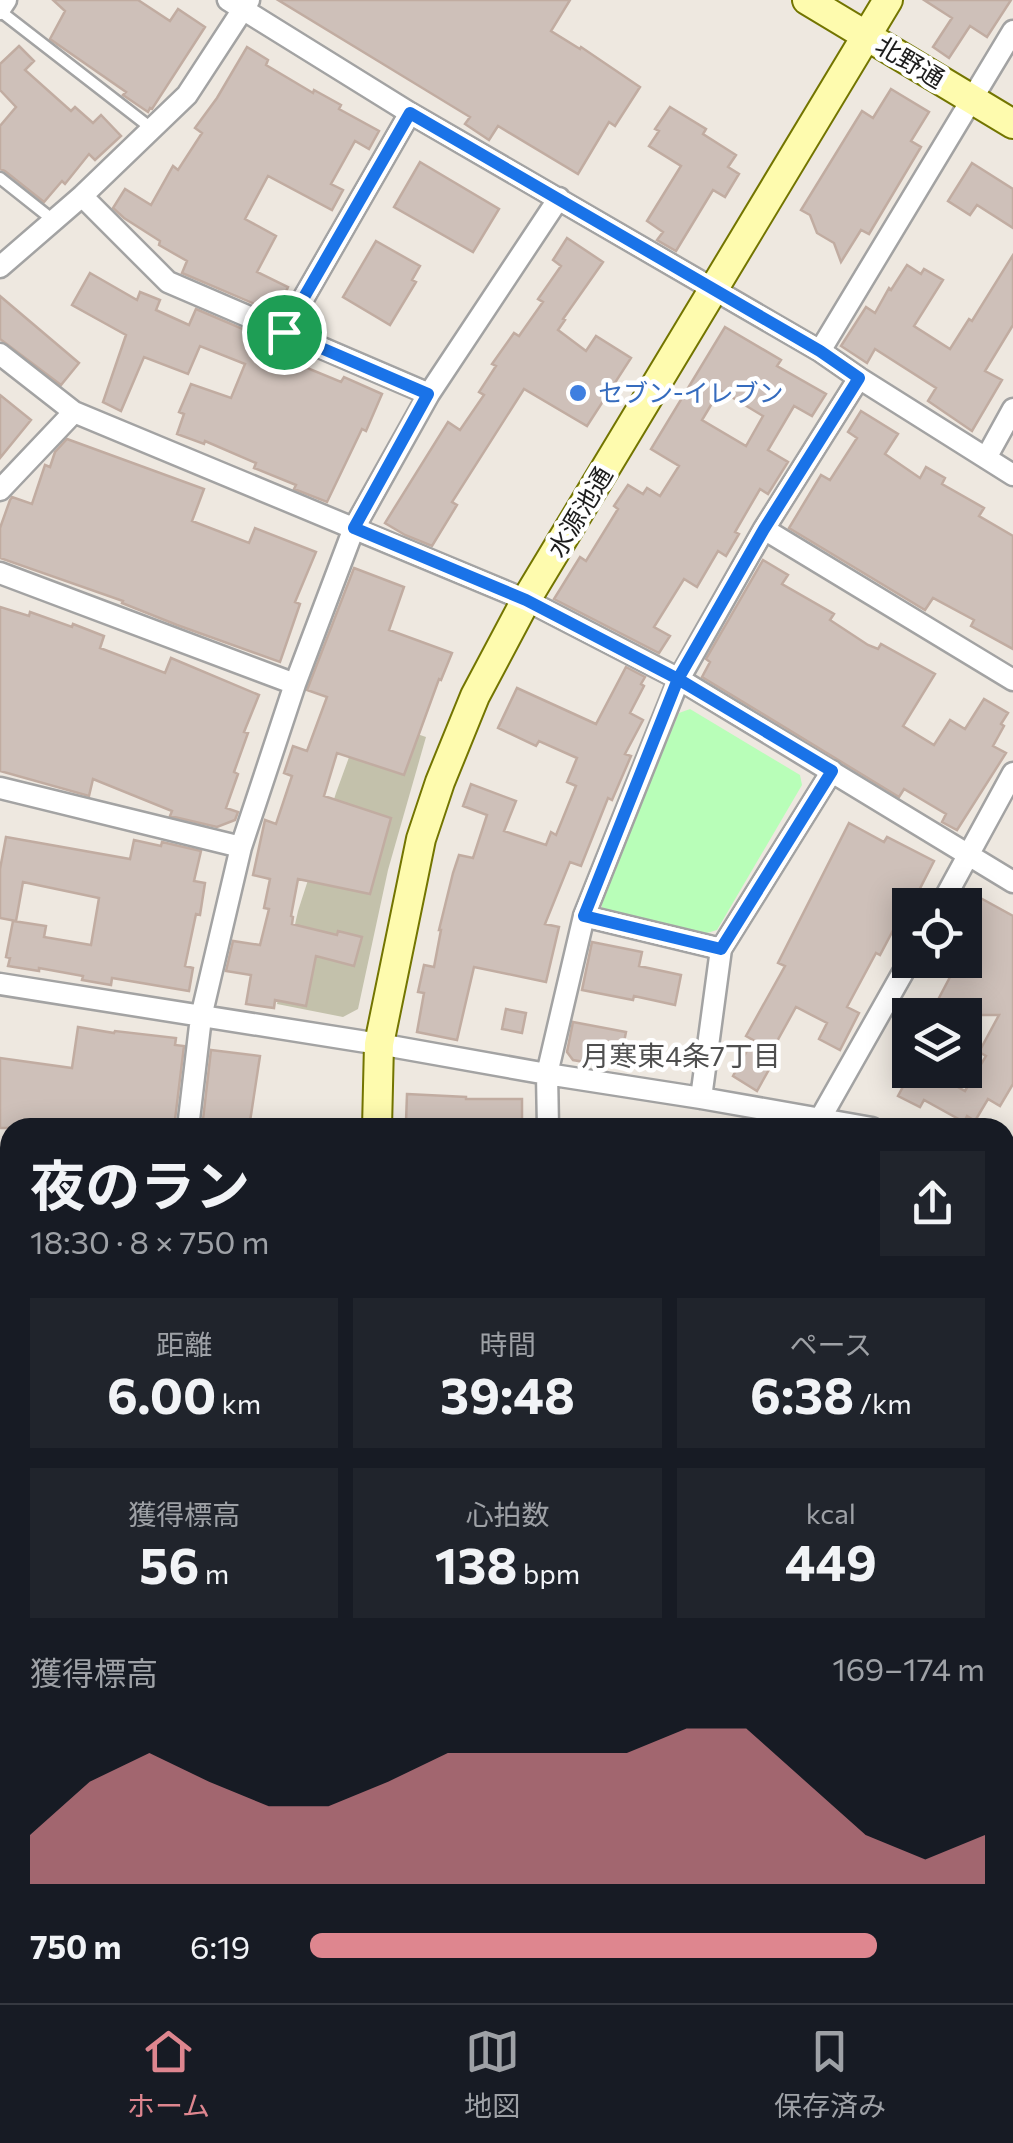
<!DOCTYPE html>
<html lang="ja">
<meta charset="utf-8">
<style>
body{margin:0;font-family:Commissioner,"Noto Sans JP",sans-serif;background:#20242c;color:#f1f3f6;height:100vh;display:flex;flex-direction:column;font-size:38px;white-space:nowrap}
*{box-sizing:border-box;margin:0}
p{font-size:32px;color:#9ea1a6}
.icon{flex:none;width:55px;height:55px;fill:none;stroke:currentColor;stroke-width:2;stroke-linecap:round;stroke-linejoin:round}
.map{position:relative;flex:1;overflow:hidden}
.panel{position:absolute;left:0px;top:1118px;width:1015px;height:888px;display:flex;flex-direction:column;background:#171b24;border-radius:30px 30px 0 0;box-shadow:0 5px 25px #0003}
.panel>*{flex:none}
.fabs{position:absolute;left:892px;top:888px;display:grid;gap:20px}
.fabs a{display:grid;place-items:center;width:90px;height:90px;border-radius:0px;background:#171b24;box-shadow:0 5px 25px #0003;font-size:50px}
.pin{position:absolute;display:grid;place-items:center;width:85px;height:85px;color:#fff;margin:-42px;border:5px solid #fff;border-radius:50%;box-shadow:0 2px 10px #0007}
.round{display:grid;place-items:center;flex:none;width:105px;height:105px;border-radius:0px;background:#20242c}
.head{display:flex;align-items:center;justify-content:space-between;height:170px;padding:0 30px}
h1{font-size:55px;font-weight:700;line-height:75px}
.figures{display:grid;grid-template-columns:repeat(3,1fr);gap:15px;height:170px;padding:10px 30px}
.figures div{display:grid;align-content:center;border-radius:0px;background:#20242c;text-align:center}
.figures b{font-size:50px;font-weight:700}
.figures small{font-size:28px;font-weight:400}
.figures p{font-size:28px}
.chart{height:280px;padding:20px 30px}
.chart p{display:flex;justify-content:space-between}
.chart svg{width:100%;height:180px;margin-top:10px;fill:#de868f;opacity:.7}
ul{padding:0 30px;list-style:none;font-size:32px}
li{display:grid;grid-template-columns:160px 120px 1fr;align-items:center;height:75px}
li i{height:25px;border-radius:12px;background:#de868f}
.menu{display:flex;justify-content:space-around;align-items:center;height:140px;border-top:2px solid #363941;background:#171b24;font-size:28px;color:#9ea1a6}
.menu a{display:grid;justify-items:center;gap:5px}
.menu .on{color:#de868f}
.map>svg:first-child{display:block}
</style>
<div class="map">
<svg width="1013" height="2003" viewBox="0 0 1013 2003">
<rect width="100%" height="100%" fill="#eee8e0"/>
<path fill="#c3c1ab" d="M364,716L426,737L388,870L358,1009L343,1017L277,1004L298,911L336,793Z"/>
<path fill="#b8feb8" d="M690,709L800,775L802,785L717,930L707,933L603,910L600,900L679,713Z
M0,1181L10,1182V1303L0,1304Z"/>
<path fill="#cec0b9" stroke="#c1aca1" stroke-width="2.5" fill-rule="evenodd" d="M53,0H138L170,21L178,9L205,27L152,109L150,108L148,112L123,95L126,92L50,39L65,11Z
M278,0H570L551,31L580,49L581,47L640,87L615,126L609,122L578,174L498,126L489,140L465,124L470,117Z
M924,0H1011L987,37L970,26L949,58L933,47L952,18Z
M19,46L34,61L25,70L71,111L75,107L93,123L101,115L121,136L95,160L89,154L65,184L62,181L44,202L5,171L0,169V126L16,107L0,90V64Z
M247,47L268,60L266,65L313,93L314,90L341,105L339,109L379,131L369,149L355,141L331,184L343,190L332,210L268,176L245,219L276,236L257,272L288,287L276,313L182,273L187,261L159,245L160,241L124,218L113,208L125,189L151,205L173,166L178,170L202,133L195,128L217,98Z
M891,89L929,112L911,141L921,147L869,234L861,230L841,262L834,243L817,233L810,215L801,210L862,111L873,118Z
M670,107L706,129L703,134L736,155L728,167L739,174L725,197L713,190L676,251L657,240L663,232L647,221L681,166L649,146L659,131L655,129Z
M420,162L499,209L473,252L394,207Z
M972,163L1013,189V228L977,205L970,215L948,201Z
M567,238L603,262L563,319L565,320L558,330L586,351L596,336L631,358L587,426L524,389L452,502L457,505L432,546L405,535L385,523L448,422L460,430L484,395L479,392L496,366L492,364L514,333L519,336L543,302L538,299L561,266L553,260Z
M376,241L420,266L412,280L416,282L390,325L343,297Z
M1013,255V325L985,371L1002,380L972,431L928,401L936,388L875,349L867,363L841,346L866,307L875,313L889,288L891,290L907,265L921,274L924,269L943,280L914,326L950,349L969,319L972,321Z
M90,273L137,300L140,292L160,300L156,310L189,325L196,309L264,338L263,342L298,356L295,363L341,382L344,377L382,394L366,431L362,429L327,502L294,489L296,485L254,468L256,463L205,441L204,444L177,434L184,414L179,412L191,384L231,398L245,364L200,346L188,374L144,357L121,411L103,402L126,335L72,305Z
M0,296L79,363L61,385L0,339Z
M725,327L781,360L777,366L826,394L812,416L794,406L768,450L788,462L768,494L760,489L735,532L739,534L726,556L718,551L697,587L684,579L654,627L670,636L659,653L554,599L580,557L586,561L618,509L614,506L628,485L643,494L647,488L660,496L679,466L651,449ZM720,390L763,416L746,446L702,420Z
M0,395L31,420L0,458Z
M861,411L898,434L885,454L920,478L926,467L945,478L942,484L984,508L979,516L1013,536V649L971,626L974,620L933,598L925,610L789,528L821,475L830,480L857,438L848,432Z
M67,439L204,489L192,521L249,543L255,528L316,552L295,602L300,604L280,662L177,625L122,603L123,601L0,558V528L10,500L12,497L32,504L45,465L50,467L55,452Z
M763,560L788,575L782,584L834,614L830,620L868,645L878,649L881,644L935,674L903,726L934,745L950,720L965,729L984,699L1008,713L1001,724L1004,726L993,746L1006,753L957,830L942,822L946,814L904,789L899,797L702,677L710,662L706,659Z
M354,568L404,587L389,630L452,653L441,680L439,679L404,775L337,753L324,796L391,818L370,894L298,879L291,916L293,917L292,924L337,935L338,931L362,937L354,966L316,956L306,1006L275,1000L274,1008L246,1004L251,975L226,971L233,941L260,945L269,909L264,908L270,879L253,875L265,820L276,824L292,776L284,773L293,746L307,751L327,697L307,690Z
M0,607L29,616L30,612L72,627L73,624L104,636L100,648L165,673L171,658L259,695L244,732L248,733L234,772L238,774L226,808L238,812L235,820L217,827L170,816L172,811L93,779L89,796L0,771Z
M626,667L645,677L641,684L644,686L630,713L643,720L625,754L631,756L612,800L608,798L581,866L570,862L545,924L559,927L546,982L474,967L457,1040L417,1032L424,993L418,992L424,965L434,967L441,930H439L453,873L459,855L473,858L487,815L463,806L471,784L516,801L504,831L546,845L551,832L556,835L576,786L567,782L577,758L539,741L536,746L498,728L517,688L596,724Z
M849,823L884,842L887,837L934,861L913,902L909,900L880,955L876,953L847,1007L859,1013L840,1050L819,1039L827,1023L796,1007L770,1054L776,1057L757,1091L733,1076L753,1040L746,1036L785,966L778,963Z
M6,837L130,859L134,840L161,846L162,842L201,851L194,881L205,883L200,915L196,914L185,966L193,968L189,991L112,978L111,985L82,980L83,976L39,968V971L8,966L10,958L6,957L13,921L46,926L44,937L91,945L99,898L23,882L16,921L0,918V869Z
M975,895L1013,916V1084L1000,1106L988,1099L975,1121L967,1116L964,1122L924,1100L920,1107L898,1096L912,1070H928L965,1091L986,1056L979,1052L999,1015H930L959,960H965V900L970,903Z
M592,942L642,952L639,966L681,975L675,1005L634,996L633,1000L582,990Z
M506,1009L526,1013L522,1033L502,1029Z
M573,1022L626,1032L620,1062L602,1058L601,1065L573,1060L567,1052Z
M78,1027L114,1033L115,1031L176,1038L175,1045L184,1046L174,1128H0V1058L72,1068Z
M211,1050L260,1056L249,1128H202Z
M407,1094L466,1097V1099H522V1127L483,1128L406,1122Z"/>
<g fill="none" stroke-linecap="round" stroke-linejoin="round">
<defs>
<path id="lane" d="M0,11L151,128
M0,178L53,220"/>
<path id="street" d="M228,0L410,113L820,351L859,378L1013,475
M0,9L6,0
M82,196L168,282L429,394
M0,267L82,196L187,95L249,0
M284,332L410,113
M820,351L1013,31
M0,354L74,412L526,600L679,679L1013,882
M986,458L1013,409
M0,490L74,412
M764,529L1013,680
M0,573L295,684
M0,788L241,847
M941,905L1013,773
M584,916L721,949
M0,984L379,1044L547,1074L701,1098L872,1128
M701,1098L721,949L832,771
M816,1126L910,960
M188,1128L201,1017L241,847L295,684L354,528L429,394L559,198
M548,1128L547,1074L584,916L679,679L764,529L859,378
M1013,1150L1011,1153L1013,1172
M0,1168L10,1169
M0,1316L10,1315
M1005,1384H1013
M0,1484L10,1483
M1005,1534L1013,1533
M1005,1693L1013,1692
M0,1794L10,1793
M759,1995L760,2003"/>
<path id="secondary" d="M807,0L1013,124
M377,1128L379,1044L421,839L440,782L475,696L526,600L888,0
M1005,1859L1013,1858
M0,1960L10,1959
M440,1995V2003"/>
</defs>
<use href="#lane" stroke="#a3a3a3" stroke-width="15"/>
<use href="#street" stroke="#a3a3a3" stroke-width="25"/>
<use href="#secondary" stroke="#737500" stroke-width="32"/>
<use href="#lane" stroke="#fff" stroke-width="10"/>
<use href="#street" stroke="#fff" stroke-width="20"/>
<use href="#secondary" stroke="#fefbae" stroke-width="28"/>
</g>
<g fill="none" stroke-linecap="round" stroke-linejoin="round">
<defs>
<path id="route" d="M284,332L428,394L354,528L526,600L678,679L832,771L721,949L584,916L678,679L764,529L859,378L820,351L410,113L284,332"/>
</defs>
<use href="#route" stroke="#fff" stroke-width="20"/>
<use href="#route" stroke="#1a73e8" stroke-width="12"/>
</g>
<circle fill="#3f7fe0" stroke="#fff" stroke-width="4" cx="578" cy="393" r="10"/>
<g text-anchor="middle" stroke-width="9" stroke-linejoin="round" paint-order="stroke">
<g font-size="25" fill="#1c1c1c" stroke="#fff">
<text transform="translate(910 62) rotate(31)" y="9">北野通</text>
<text transform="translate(580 512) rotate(-59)" y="9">水源池通</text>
</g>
<g font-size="25" fill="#366cbe" stroke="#fff" text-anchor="start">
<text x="598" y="402">セブン-イレブン</text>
</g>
<g font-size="28" fill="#4f4f4f" stroke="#fff">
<text x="681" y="1066">月寒東4条7丁目</text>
</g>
</g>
</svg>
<div class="fabs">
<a><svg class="icon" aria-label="locate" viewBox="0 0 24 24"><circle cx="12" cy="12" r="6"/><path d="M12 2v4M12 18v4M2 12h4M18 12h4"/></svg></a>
<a><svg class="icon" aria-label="layers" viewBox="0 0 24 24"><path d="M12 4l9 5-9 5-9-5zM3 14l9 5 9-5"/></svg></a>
</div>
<div class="pin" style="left:284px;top:332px;background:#1e9e55"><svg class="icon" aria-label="arrive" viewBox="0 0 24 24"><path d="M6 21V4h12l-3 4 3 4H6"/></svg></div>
<section class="panel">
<div class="head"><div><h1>夜のラン</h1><p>18:30 · 8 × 750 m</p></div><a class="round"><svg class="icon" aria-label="share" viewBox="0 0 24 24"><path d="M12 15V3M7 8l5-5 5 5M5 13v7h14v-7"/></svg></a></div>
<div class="figures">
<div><p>距離</p><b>6.00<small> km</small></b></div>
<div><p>時間</p><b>39:48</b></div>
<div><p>ペース</p><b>6:38<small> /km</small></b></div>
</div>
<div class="figures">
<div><p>獲得標高</p><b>56<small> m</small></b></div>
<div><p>心拍数</p><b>138<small> bpm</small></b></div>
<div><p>kcal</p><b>449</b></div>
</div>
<div class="chart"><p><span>獲得標高</span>169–174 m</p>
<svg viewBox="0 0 160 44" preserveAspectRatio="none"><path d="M0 44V32L10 19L20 12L30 19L40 25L50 25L60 19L70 12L80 12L90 12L100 12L110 6L120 6L130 19L140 32L150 38L160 32V44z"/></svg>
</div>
<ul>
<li><b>750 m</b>6:19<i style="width:84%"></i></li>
</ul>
</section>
</div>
<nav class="menu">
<a class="on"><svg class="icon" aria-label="home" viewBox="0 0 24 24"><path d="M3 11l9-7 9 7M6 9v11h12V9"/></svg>ホーム</a>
<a><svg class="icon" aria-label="map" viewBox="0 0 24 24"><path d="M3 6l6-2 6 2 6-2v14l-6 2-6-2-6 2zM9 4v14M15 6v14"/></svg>地図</a>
<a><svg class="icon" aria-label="saved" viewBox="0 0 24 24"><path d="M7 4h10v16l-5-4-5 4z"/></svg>保存済み</a>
</nav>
